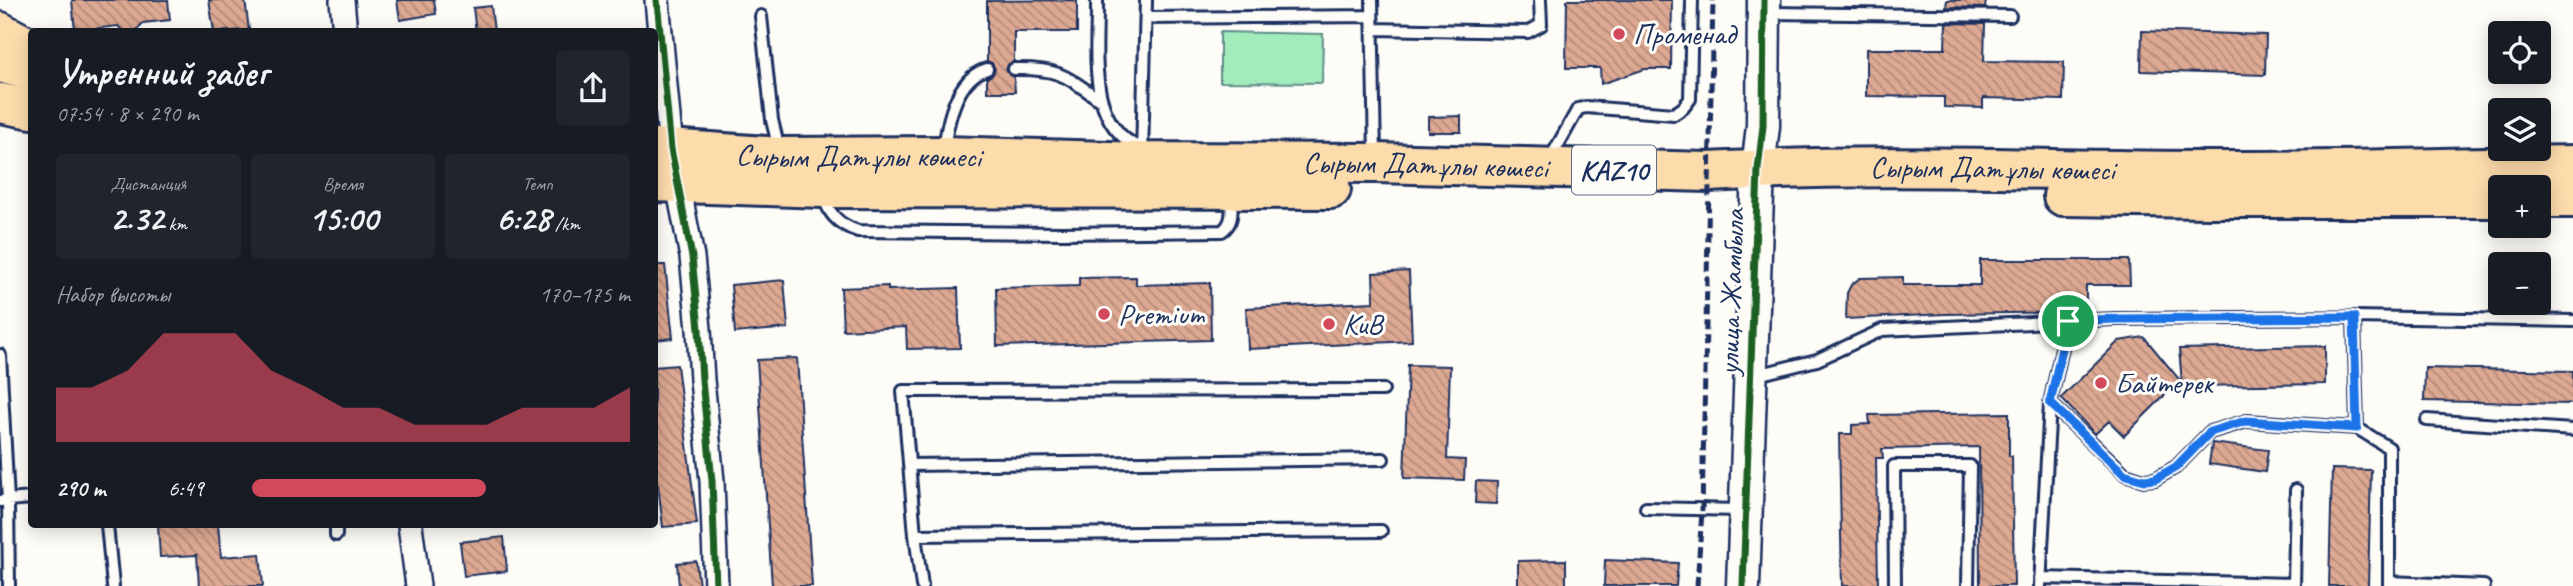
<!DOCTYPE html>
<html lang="ru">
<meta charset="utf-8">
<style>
body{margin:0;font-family:Caveat,sans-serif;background:#20242c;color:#f1f3f6;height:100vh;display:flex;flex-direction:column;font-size:26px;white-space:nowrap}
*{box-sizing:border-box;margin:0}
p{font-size:23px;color:#9ea1a6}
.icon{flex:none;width:38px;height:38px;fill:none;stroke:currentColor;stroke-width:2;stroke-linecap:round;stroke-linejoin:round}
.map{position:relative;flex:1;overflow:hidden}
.drawer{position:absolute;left:28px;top:28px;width:630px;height:500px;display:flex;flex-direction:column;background:#171b24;border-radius:7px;box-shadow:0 4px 18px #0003}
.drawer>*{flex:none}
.controls{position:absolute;left:2488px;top:21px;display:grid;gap:14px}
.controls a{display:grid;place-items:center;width:63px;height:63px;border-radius:7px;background:#171b24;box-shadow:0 4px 18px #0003;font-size:35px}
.pin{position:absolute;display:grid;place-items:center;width:60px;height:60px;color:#fff;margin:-30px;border:4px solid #fff;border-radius:50%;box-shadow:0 2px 7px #0007}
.round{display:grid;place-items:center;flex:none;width:74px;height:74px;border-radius:7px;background:#20242c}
.summary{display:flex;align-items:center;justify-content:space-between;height:119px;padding:0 28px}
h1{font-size:38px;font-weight:600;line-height:52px}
.figures{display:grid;grid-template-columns:repeat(3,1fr);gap:10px;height:119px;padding:7px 28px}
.figures div{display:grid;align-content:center;border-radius:7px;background:#20242c;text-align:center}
.figures b{font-size:35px;font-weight:600}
.figures small{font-size:19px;font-weight:400}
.figures p{font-size:19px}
.chart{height:196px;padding:14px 28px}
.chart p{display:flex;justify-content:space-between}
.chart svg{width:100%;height:126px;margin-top:7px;fill:#d1495b;opacity:.7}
ul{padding:0 28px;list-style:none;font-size:23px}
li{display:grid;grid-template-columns:112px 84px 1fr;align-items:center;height:52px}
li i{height:18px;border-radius:9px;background:#d1495b}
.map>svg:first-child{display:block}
</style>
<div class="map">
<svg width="2573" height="586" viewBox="0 0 2573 586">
<defs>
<pattern id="building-back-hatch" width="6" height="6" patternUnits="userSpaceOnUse" patternTransform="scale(1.75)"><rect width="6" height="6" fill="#dea992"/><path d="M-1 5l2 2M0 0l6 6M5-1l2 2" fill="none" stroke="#b38a7a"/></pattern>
</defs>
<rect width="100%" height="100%" fill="#fdfcf7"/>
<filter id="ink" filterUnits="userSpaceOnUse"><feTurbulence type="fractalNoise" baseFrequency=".0143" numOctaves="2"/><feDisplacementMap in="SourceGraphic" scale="14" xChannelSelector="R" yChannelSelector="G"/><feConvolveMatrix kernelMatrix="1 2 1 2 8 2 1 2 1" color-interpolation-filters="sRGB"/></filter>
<g filter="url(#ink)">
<path fill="#a2ebba" stroke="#5e8d8c" stroke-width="2" d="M1220,32L1323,34L1322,83L1220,82Z"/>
<path fill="url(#building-back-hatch)" stroke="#1b2f5e" stroke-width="2" d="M72,0H168L170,20L143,23L135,32H124L118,26L75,31Z
M209,0H245L249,30L214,32Z
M397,0H434L436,14L400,20Z
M1077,0V32H1014V61L1008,65L1006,70L1010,75L1014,77L1015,92H987V78L993,74L995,69L992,63L987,61V1Z
M1567,0H1672L1671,69H1645L1601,84L1600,68H1566Z
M1947,0H1986L1985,8L1946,7Z
M491,6L494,32H476L473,8Z
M1946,23L1985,24L1984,61L2064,62L2063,100L1983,98V108L1944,107V97L1866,96V49H1945Z
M2142,31L2266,35L2265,75L2141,71Z
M1461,116V132H1428V117Z
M1980,260H2129L2130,285H2086V312L1945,314L1846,319L1847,293L1851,285L1860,278L1903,277V285H1980Z
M654,265H665L673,338L654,340Z
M1409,271L1412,341L1248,349L1246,308L1374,302L1373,273Z
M1136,277V285L1210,283L1211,340L997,346L996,288L1079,286V278Z
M784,280L788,328L735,333L731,285Z
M888,286V290L958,288L960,348L907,349L906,327L843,330L841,288Z
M2144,337L2182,383L2179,349L2325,346V384L2184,386L2171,389L2124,436L2109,421L2095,434L2061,398L2119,341Z
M797,358L812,586H772L757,360Z
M677,365L697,524L663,527L658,485L654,486V367Z
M1408,365L1450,366L1447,459L1465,460L1464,480L1404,478Z
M2425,368L2573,371V404L2424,401Z
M2009,413V456H2012L2014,586H1980L1979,447L1882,449L1883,458H1876L1878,586H1842L1839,434H1852V425L1870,424L1869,415Z
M2212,443L2268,450L2265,472L2209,464Z
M2332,469L2371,470L2368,586H2329Z
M1476,481L1497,482L1496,504L1475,503Z
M158,525H218L221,557L260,554L263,586H199L197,555L160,557Z
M504,537L507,571L464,576L460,542Z
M1566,560V586H1518V561Z
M1605,560L1678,563L1676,586H1604Z
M696,561L699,586H679L677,563Z"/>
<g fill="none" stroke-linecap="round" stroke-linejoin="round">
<defs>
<path id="lane" d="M1097,0C1098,50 1085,123 1140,148
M1372,0L1375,156
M1768,13L2010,16
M761,16L772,120L779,149
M1146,18L1372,16
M1373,29L1528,32L1541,25L1540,0
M1014,69C1058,68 1065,75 1100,100
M944,151C947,123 956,78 987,69
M1142,155L1146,0
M1549,161L1578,109L1586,107L1674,114L1683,108L1690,99L1692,0
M824,194C827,214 839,225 858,231L1063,233L1222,231C1235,222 1231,208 1231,194
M2354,317L2357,428
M0,355L8,500L0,501
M1753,376L1817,360L1882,330L2115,319L2354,317L2573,321
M2050,403L2125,474L2144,480L2155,479L2176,467L2210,432L2247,421L2357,428L2389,448V582
M2427,420L2573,430
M909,465L1383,459
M1646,508L1741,510
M107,525L113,586
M336,525V535
M915,535L903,391L1383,390
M2040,578L2294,584
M9,586L8,500L32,498
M922,586L915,535L1381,531
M1895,586L1894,466H1970L1968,586
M2040,586L2050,403L2068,321
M2294,586L2296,490
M2389,586V582L2484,586"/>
<path id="street" d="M342,0L345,32
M657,0L671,149L692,257L699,329L702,380L712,481L716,586
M410,525L418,586"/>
<path id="secondary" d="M1743,586L1758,169L1763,126L1764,0"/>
<path id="primary" d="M0,31L32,48"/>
<g id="highway">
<path d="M0,63L32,71"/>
<path d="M0,103L32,109"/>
<path id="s1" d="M654,148L780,157L944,156L1142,162L1376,163L1709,172C1883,162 2059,171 2234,171C2347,171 2460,167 2573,165"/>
<path d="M654,182L823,188L1331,189"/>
<path d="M2063,196L2210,198H2501"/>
<path d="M2539,198H2573"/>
</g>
</defs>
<use href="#lane" stroke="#1b2f5e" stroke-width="16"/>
<use href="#street" stroke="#1b2f5e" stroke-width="28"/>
<use href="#secondary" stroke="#1b2f5e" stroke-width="37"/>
<use href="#primary" stroke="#1b2f5e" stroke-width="42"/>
<use href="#highway" stroke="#1b2f5e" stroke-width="44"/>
<use href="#lane" stroke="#fdfcf7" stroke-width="10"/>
<use href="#street" stroke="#fdfcf7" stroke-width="23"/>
<use href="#secondary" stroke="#fdfcf7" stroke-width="32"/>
<use href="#primary" stroke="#fddcac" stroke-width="37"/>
<use href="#highway" stroke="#fddcac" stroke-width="38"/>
<path stroke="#1b2f5e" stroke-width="5" stroke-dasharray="10 5" stroke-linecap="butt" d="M1697,586L1702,511L1713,0"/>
<defs>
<path id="cycleway" d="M657,0L671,149L692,257L699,329L702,380L712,481L716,586
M1743,586L1758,169L1763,126L1764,0"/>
</defs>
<use href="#cycleway" stroke="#fdfcf7" stroke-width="11"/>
<use href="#cycleway" stroke="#1b5e20" stroke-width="7"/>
</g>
</g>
<g fill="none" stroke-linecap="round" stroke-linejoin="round" filter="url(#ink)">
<defs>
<path id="route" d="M2354,317L2357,428L2246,421L2210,432L2176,467L2155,479L2144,480L2124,474L2050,403L2068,321L2115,319Z"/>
</defs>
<use href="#route" stroke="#fff" stroke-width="14"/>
<use href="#route" stroke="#1a73e8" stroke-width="9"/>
</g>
<g fill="#d1495b" stroke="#fdfcf7" stroke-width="2.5">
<circle cx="1619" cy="34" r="7"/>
<circle cx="1104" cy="314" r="7"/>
<circle cx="1329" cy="324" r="7"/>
<circle cx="2101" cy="383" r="7"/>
</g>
<g text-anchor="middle" stroke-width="6" stroke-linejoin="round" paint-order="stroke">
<rect fill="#fdfcf7" stroke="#5f6c8c" stroke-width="2" x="1572" y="145.5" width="84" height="49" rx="5"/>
<g font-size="28" font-weight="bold" fill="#1b2f5e">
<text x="1614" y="180">KAZ10</text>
</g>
<g font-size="30" fill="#1b2f5e" stroke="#fdfcf7" text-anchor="start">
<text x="1633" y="44">Променад</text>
<text x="1118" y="324">Premium</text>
<text x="1343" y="334">КиВ</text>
<text x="2115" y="393">Байтерек</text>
</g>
<g font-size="30" fill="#1b2f5e" stroke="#fdfcf7">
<text dy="10" stroke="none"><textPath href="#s1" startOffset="205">Сырым Датұлы көшесі</textPath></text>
<text dy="10" stroke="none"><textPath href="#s1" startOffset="772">Сырым Датұлы көшесі</textPath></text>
<text dy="10" stroke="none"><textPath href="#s1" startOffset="1339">Сырым Датұлы көшесі</textPath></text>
<text transform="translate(1731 292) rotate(-88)" y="10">улица Жамбыла</text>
</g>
</g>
</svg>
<div class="controls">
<a><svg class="icon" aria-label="locate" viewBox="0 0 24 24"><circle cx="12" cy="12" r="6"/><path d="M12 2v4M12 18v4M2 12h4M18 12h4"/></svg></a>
<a><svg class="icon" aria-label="layers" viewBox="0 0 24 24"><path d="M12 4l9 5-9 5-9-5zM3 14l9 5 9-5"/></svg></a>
<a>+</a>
<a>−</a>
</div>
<div class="pin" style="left:2068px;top:321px;background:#1e9e55"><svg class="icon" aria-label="arrive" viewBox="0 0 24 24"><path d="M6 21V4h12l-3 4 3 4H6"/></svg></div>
<section class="drawer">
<div class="summary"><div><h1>Утренний забег</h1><p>07:54 · 8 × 290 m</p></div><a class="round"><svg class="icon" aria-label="share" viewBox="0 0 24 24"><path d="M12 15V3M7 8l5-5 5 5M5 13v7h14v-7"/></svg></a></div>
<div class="figures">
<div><p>Дистанция</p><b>2.32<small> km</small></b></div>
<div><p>Время</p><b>15:00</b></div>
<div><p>Темп</p><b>6:28<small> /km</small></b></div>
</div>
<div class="chart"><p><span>Набор высоты</span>170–175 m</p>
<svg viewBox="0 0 160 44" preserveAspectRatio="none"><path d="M0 44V25L10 25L20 19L30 6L40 6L50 6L60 19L70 25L80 32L90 32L100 38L110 38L120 38L130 32L140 32L150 32L160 25V44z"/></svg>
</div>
<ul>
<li><b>290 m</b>6:49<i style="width:62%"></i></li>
</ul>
</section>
</div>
